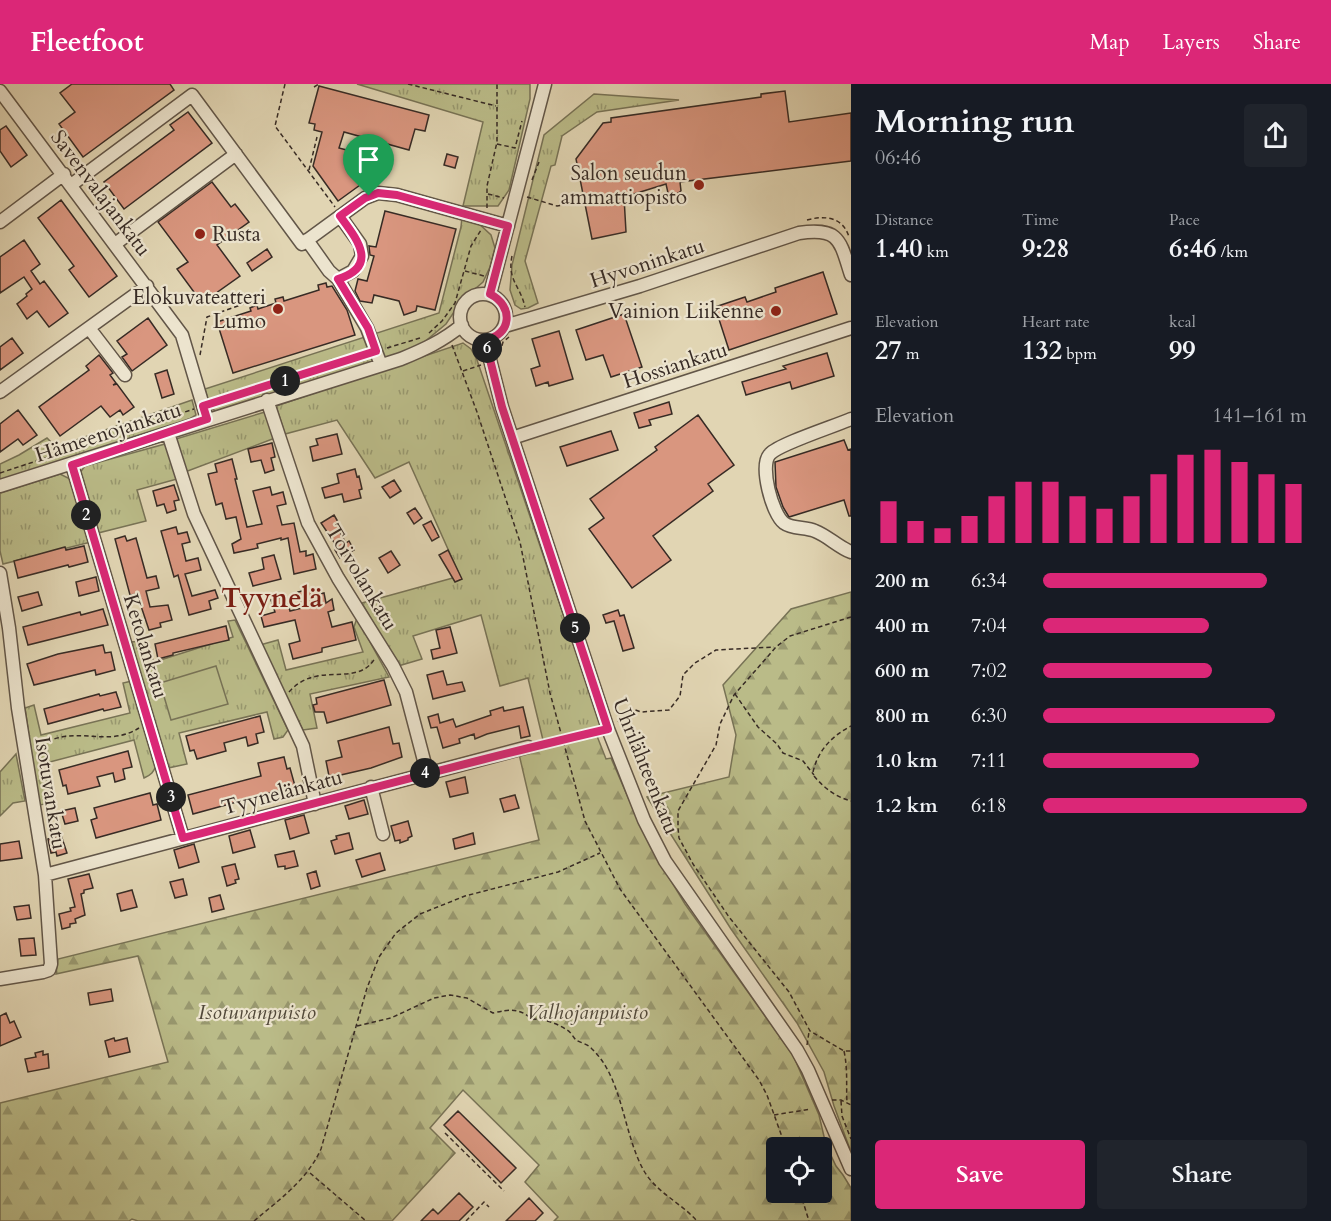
<!DOCTYPE html>
<meta charset="utf-8">
<style>
body{margin:0;font-family:Cardo,serif;background:#20242c;color:#f1f3f6;height:100vh;display:flex;flex-direction:column;font-size:22px;white-space:nowrap}
*{box-sizing:border-box;margin:0}
p{font-size:20px;color:#9ea1a6}
.icon{flex:none;width:33px;height:33px;fill:none;stroke:currentColor;stroke-width:2;stroke-linecap:round;stroke-linejoin:round}
.map{position:relative;flex:1;overflow:hidden}
.details{display:flex;flex-direction:column;background:#171b24;width:480px}
.details>*{flex:none}
.controls{position:absolute;left:766px;top:1053px;display:grid;gap:12px}
.controls a{display:grid;place-items:center;width:66px;height:66px;border-radius:6px;background:#171b24;box-shadow:0 6px 24px #0002;font-size:30px}
.pin{position:absolute;display:grid;place-items:center;width:51px;height:51px;color:#fff;margin:-62px -26px;border-radius:50% 50% 50% 0;rotate:-45deg;box-shadow:0 0 6px #0007}
.pin .icon{rotate:45deg}
.km{position:absolute;width:30px;height:30px;margin:-15px;border-radius:50%;background:#222;color:#fff;font-size:16px;line-height:30px;text-align:center}
.round{display:grid;place-items:center;flex:none;width:63px;height:63px;border-radius:6px;background:#20242c}
.summary{display:flex;align-items:center;justify-content:space-between;height:102px;padding:0 24px}
h1{font-size:33px;font-weight:700;line-height:45px}
.metrics{display:grid;grid-template-columns:repeat(3,1fr);gap:9px;height:102px;padding:6px 24px}
.metrics div{display:grid;align-content:center}
.metrics b{font-size:26px;font-weight:700}
.metrics small{font-size:16px;font-weight:400}
.metrics p{font-size:16px}
.chart{height:168px;padding:12px 24px}
.chart p{display:flex;justify-content:space-between}
.chart svg{width:100%;height:108px;margin-top:6px;stroke:#db2777;stroke-width:6}
.button{display:flex;gap:12px;margin-top:auto;padding:12px 24px}
.button a{flex:1;height:69px;border-radius:6px;background:#db2777;color:#fff;font-size:24px;font-weight:700;line-height:69px;text-align:center}
.button a+a{background:#20242c;color:#f1f3f6}
ul{padding:0 24px;list-style:none;font-size:20px}
li{display:grid;grid-template-columns:96px 72px 1fr;align-items:center;height:45px}
li i{height:15px;border-radius:8px;background:#db2777}
header{display:flex;align-items:center;gap:36px;box-sizing:border-box;height:84px;padding:0 30px;background:#db2777;color:#fff}
header strong{font-size:28px}
nav{display:flex;gap:33px;margin-inline-start:auto;font-size:21px}
main{display:flex;flex:1;min-height:0}
.map>svg:first-child{display:block}
</style>
<header>
<strong>Fleetfoot</strong>
<nav><a>Map</a><a>Layers</a><a>Share</a></nav>
</header>
<main>
<div class="map">
<svg width="851" height="1137" viewBox="0 0 851 1137">
<defs>
<pattern id="grass-tufts" width="24" height="20" patternUnits="userSpaceOnUse" patternTransform="scale(1.5)"><rect width="24" height="20" fill="#babb88"/><path d="M3 7l-1-3M5 7V3M7 7l1-3M15 17l-1-3M17 17v-4M19 17l1-3" fill="none" stroke="#98986f"/></pattern>
<pattern id="forest-firs" width="22" height="20" patternUnits="userSpaceOnUse" patternTransform="scale(1.5)"><rect width="22" height="20" fill="#babb88"/><path d="M5 1l3.5 6h-7zM16 11l3.5 6h-7z" fill="#98986f"/></pattern>
</defs>
<rect width="100%" height="100%" fill="#e1d5b3"/>
<filter id="stains"><feTurbulence type="fractalNoise" baseFrequency=".00333" numOctaves="4"/><feColorMatrix values="0 0 0 0 .2 0 0 0 0 .09 0 0 0 0 .02 0 0 0 .5 -.17"/></filter>
<radialGradient id="worn" r=".72"><stop offset=".6" stop-color="#630" stop-opacity="0"/><stop offset="1" stop-color="#630" stop-opacity=".3"/></radialGradient>
<path fill="url(#grass-tufts)" stroke="#787356" stroke-width="1.5" d="M357,0H530V15L509,106L498,122H463L483,38Z
M594,10L679,16L597,28L562,52L555,81L551,82L525,177L538,219L528,224L521,225L515,221L510,206L512,181L544,51Z
M462,133L477,138L491,151L495,164L490,183L483,198L462,216L446,240L417,264L222,327H216L210,324L205,305L439,229L461,143Z
M463,259L471,265L477,276L601,642L543,656L528,594L500,602L481,531L413,552L422,575L398,582L362,519L460,492L409,378L375,394L337,336L285,350L276,322Z
M192,316L196,331L188,336L0,396V380L19,371L47,354L56,363Z
M265,328L275,354L185,388L176,355Z
M165,360L177,395L137,406L146,437L98,449L79,390L85,382Z
M60,390L72,396L91,458L3,480L0,467V409Z
M357,534L389,593L310,610L317,644L303,646L260,561L278,556L286,586L363,568L354,543Z
M235,536L288,646L283,653L274,655L267,628L179,649L187,680L168,684L131,558L145,557L154,578L233,553L228,537Z
M132,597L156,681C154,688 151,691 144,694L134,656L42,680L53,719L39,721L25,624L34,621L41,651L130,629L123,599Z
M16,670L25,717L13,719L0,732V688Z"/>
<path fill="url(#forest-firs)" stroke="#787356" stroke-width="1.5" fill-rule="evenodd" d="M851,508V1068L834,1022L824,988L797,939L731,845L647,713L729,693L736,651L723,601L791,525Z
M597,652L606,675L611,674L630,718L659,777L685,820L793,971L819,1031L826,1061L836,1082L843,1091L851,1104V1137H554L558,1133L525,1098L539,1081L463,1006L430,1044L455,1069L392,1137H138L132,1135L129,1137H0V1019L168,978L138,872L56,890L58,875L539,756L519,670ZM777,1064H822V1108H777Z"/>
<path fill="#babb88" stroke="#787356" stroke-width="1.5" d="M216,582L228,620L171,636L160,599Z"/>
<path fill="#d9967f" stroke="#372b25" stroke-width="1.5" d="M72,0H170L174,6L83,73L59,40L75,28L60,9Z
M319,2L429,31L425,47L415,45L409,66L344,48L339,64L377,74L370,97L367,96L338,117L313,82L322,48L314,46L315,40L309,39Z
M785,7L789,38L851,29V77L680,98L681,107L675,111L668,109L666,100L624,113L626,148L592,155L576,75L603,39L611,38V34L761,13V10Z
M188,28L212,59L124,125L104,98L174,46L170,41Z
M6,42L27,71L11,83L0,67V46Z
M447,70L458,73L455,84L444,81Z
M212,98L231,123L235,120L249,138L217,161L240,192L202,219L177,185L188,178L158,138Z
M61,116L117,192L89,213L69,186L74,182L38,134Z
M385,127L456,145L435,226L417,222L416,227L404,231L399,217L374,211L372,219L360,217L355,207L358,195L367,197L374,172L370,171L369,162L376,163Z
M24,156L40,180L31,187L40,200L44,197L68,229L49,243L37,227L27,235L17,220L27,212L26,210L32,205L24,193L0,209V173Z
M267,165L272,173L252,187L247,179Z
M823,188L837,230L729,266L715,223L745,213L747,218L776,208L775,204Z
M326,199L327,203L332,202L347,226L355,251L233,289L217,238L251,227L250,224L257,221L258,225L276,219L275,215L283,213L284,217L319,206L318,201Z
M624,230L642,283L611,293L603,271L586,276L576,246Z
M148,234L167,261L132,287L122,273L127,270L117,257Z
M559,247L573,295L549,302L548,298L536,302L531,285L540,282L532,255Z
M12,254L23,269L0,286V263Z
M827,269L834,292L792,305L790,298L746,311L742,298L786,285L783,282Z
M99,271L113,289L110,291L116,299L113,301L117,300L134,323L123,331L120,326L110,333L101,322L60,352L39,323L89,286L86,282Z
M167,286L174,310L162,314L155,290Z
M669,318L672,330L649,336L651,341L639,344L634,329Z
M18,326L37,351L23,361L18,355L0,368V340Z
M698,331L734,381L708,400L713,407L653,452L671,476L632,504L589,445L604,434L590,415L657,366L655,363Z
M611,347L618,366L567,382L560,363Z
M337,350L342,370L313,377L310,363L318,361L316,355Z
M844,356L848,366L851,365V432H849L844,416L789,433L783,423L776,403L775,378Z
M272,359L275,373L271,374L274,386L265,389L261,376L251,378L248,365Z
M232,375L237,395H235L247,443L262,440L253,407L270,403L272,411L283,408L286,420L277,422L282,441L294,439L300,468L306,467V472L313,470L316,485L294,490L288,454L281,456V454L257,460L258,464L234,469L232,460L241,455L236,433L226,435L222,419L216,421L208,390L217,388L215,380Z
M355,385L357,393L359,392L362,405L359,406L361,414L344,418L342,410L325,414L322,404L339,399L337,390Z
M394,396L401,407L390,414L382,403Z
M174,401L179,416L174,417L176,426L167,429L164,420L157,422L153,407Z
M415,424L422,434L414,440L407,429Z
M334,431L341,443L338,445L346,459L349,457L354,466L340,474L335,466L338,464L321,439Z
M431,437L439,453L432,457L423,441Z
M176,443L178,450L187,448L190,458L182,460L186,477L198,474L201,486L185,490L192,512L215,506L218,514L209,517L211,525L189,531L178,491L174,493L161,447Z
M125,452L127,457L136,454L147,494L156,492L159,504L146,507L150,523L168,521L172,536L160,539L161,543L149,546L137,510L130,511L115,455Z
M84,462L88,478L69,483L68,481L18,494L14,477L65,463L66,466Z
M448,466L462,495L455,498L439,471Z
M391,467L400,481L388,489L379,474Z
M274,471L281,495L253,502L249,489L264,485L262,474Z
M96,493L99,507L79,512L76,498Z
M310,505L312,512L324,509L326,519L332,515L334,526L328,528L332,543L352,538L356,556L322,564V568L293,575L289,560L300,557L295,536L264,543L261,532L275,528L271,516L286,512L290,527L302,524L298,508Z
M38,508L42,521L22,527L18,513Z
M103,525L108,541L28,561L23,543L80,528L81,531Z
M618,526L620,532L624,531L634,564L623,567L614,537L606,539L603,531Z
M226,542L229,556L173,569V571L158,575L155,560Z
M450,543L457,569L433,575L431,566L440,564L436,546Z
M103,561L105,569L111,568L115,586L96,591L95,586L34,601L27,580L58,570Z
M443,587L447,601L462,598L465,607L433,615L427,591Z
M384,596L391,621L327,639L324,628H315L313,621L317,620L316,614Z
M116,608L121,623L104,627L103,625L48,640L44,625L99,610L100,612Z
M503,623L504,627L523,623L530,652L521,654L519,642L487,650L475,655L474,650L459,655L460,659L443,664L437,643L431,644L428,633L438,630L440,639L453,635L456,643L491,631L490,627Z
M260,632L264,648L256,650L258,659L248,662L246,653L224,659L226,667L197,675L194,666L190,667L186,652Z
M389,643L393,660L399,659L402,673L371,684L332,693V691L329,692L326,677L342,673L338,657Z
M128,667L132,683L123,685L125,695L115,698L113,689L97,693L100,702L68,710L66,701L63,702L59,686Z
M284,673L287,685L290,684L295,702L193,730L188,711L261,692L258,679Z
M465,693L468,709L450,713L446,698Z
M150,709L153,721L157,720L161,736L96,754L91,736L97,734L94,724Z
M515,711L519,724L504,728L500,715Z
M364,716L368,730L349,735L345,722Z
M75,724L78,737L65,740L61,727Z
M304,731L309,749L290,755L285,736Z
M408,737L412,752L408,754V756L400,759V756L395,757L391,742Z
M250,746L255,763L233,769L229,752Z
M349,749L353,765L335,770L331,757L337,755L336,752Z
M473,749L475,760L455,765L453,755Z
M61,751L67,769L57,772L56,768L51,769L48,755Z
M19,757L22,774L0,777V760Z
M194,760L199,778L179,784L174,766Z
M294,767L298,782L285,785V782L278,783L275,771Z
M380,769L385,786L362,793L356,776Z
M235,780L239,795L235,796L236,799L227,802L222,783Z
M316,787L320,802L311,805L307,790Z
M89,790L93,804L84,806V809L81,810L85,831L75,835L76,839L70,840V843L62,845L59,830L71,827L70,824L75,823L68,795Z
M183,795L187,811L175,814L170,798Z
M132,806L137,823L121,827L117,810Z
M220,811L224,825L212,828L209,814Z
M29,821L31,834L17,836L14,823Z
M34,854L36,871L21,872L19,855Z
M111,905L113,917L90,921L88,909Z
M6,929L10,939L14,937L21,953L0,962V932Z
M114,954L115,957L127,954L130,968L109,973L105,957Z
M43,967V971L48,970L49,984L28,988L25,975L36,973L35,969Z
M458,1027L516,1084L501,1099L444,1041Z
M459,1109L473,1123L459,1137H421L433,1125L438,1130Z
M529,1114L543,1129L535,1137H506Z"/>
<g fill="none" stroke-linecap="round" stroke-linejoin="round">
<defs>
<path id="minor" d="M0,7L182,251L207,335
M71,101L192,11L302,160L365,114L378,109L397,111L508,142
M0,138L64,90
M307,156L329,187L338,195L367,244L381,281
M115,160L236,70
M338,195L353,187L362,172L360,160L340,132
M460 233a23 23 0 1 1 46 0a23 23 0 1 1-46 0Z
M490,210L545,0
M505,242L640,202L799,149C840,143 840,157 851,191
M89,244L125,291
M485,256L502,323L608,645L644,736L665,777L797,966L808,986L851,1085
M0,308L147,202
M267,316L308,439L338,494L393,582L406,608L427,688
M851,335C835,342 779,360 770,370C759,381 772,430 784,439C792,445 806,443 815,447C828,452 838,463 851,468
M168,349L194,430L303,662L315,720
M512,354L851,244
M72,381L183,754
M0,402L401,275C423,266 443,257 462,241
M0,489L9,544L18,624L45,791L51,880L49,886L43,888L0,895
M371,703L383,750
M45,791L528,663"/>
</defs>
<use href="#minor" stroke="#625648" stroke-width="15"/>
<path stroke="#372b25" stroke-width="1.5" stroke-dasharray="4.5 3" stroke-linecap="butt" d="M285,0L275,42L335,123
M408,0L496,22
M314,3L319,0
M497,60L515,64L522,37
M309,86L317,53
M532,96L539,78
M488,110L504,114
M527,113L557,122L579,118
M487,124V102L497,58V0
M807,136C825,131 843,133 849,153
M512,172C507,196 520,201 525,223
M465,187L484,192
M429,249L442,237L455,219L471,162L481,146
M452,261L477,328L520,458L550,609L585,737L620,805L759,996L767,1011L786,1064
M387,264L420,254
M500,269L503,258L509,253
M200,271L207,233L246,219
M463,287L481,281
M213,320L365,271
M0,389L194,325
M851,533L790,552L776,563L734,611L720,640L716,661L678,727V744L679,754L693,780L729,833L789,908L810,947L844,967H851
M289,608C295,601 304,595 313,593C334,587 362,597 375,574
M735,610L758,643L777,660L783,669L803,677L814,691
M618,638L633,625L641,628L669,626L680,612L683,591L695,579L716,566L774,563
M538,661L598,648
M35,666C71,636 104,666 139,644
M813,688C818,666 832,652 851,642
M814,692C824,704 836,713 851,717
M357,942L391,934L434,914L450,911L467,914L493,929C510,925 519,924 532,935C544,935 557,939 567,946C571,948 573,953 576,956C581,959 588,960 592,965C623,994 623,1050 644,1087C657,1109 680,1118 697,1137
M807,961L809,948
M844,967C848,986 846,1000 847,1019
M832,1016H841L851,1021
M841,1017L842,1032L851,1055
M774,1031L811,1025
M445,1049L504,1107
M310,1089L366,1137
M800,1108L809,1137
M254,1137C280,1115 307,1096 321,1065L367,904L379,873L396,849L420,830L465,812L558,788L600,769
M466,1137L484,1118L489,1123"/>
<use href="#minor" stroke="#ece4ce" stroke-width="12"/>
</g>
<g fill="none" stroke-linecap="round" stroke-linejoin="round">
<defs>
<path id="route" d="M378,109L397,111L508,142L490,210C514,222 512,251 485,256L502,323L608,645C465,678 325,717 183,754L72,381L207,335L203,322L376,267L368,244L338,195C380,182 356,154 340,132L365,114Z"/>
</defs>
<use href="#route" stroke="#fff" stroke-width="12"/>
<use href="#route" stroke="#db2777" stroke-width="8"/>
</g>
<g fill="#8f2418" stroke="#ece4ce" stroke-width="2">
<circle cx="699" cy="101" r="6"/>
<circle cx="200" cy="150" r="6"/>
<circle cx="278" cy="225" r="6"/>
<circle cx="776" cy="227" r="6"/>
</g>
<g text-anchor="middle" stroke-width="4.5" stroke-linejoin="round" paint-order="stroke">
<g font-size="21" fill="#372b25" stroke="#ece4ce" text-anchor="end">
<text x="687" y="96">Salon seudun<tspan x="687" dy="24">ammattiopisto</tspan></text>
<text x="212" y="157" text-anchor="start">Rusta</text>
<text x="266" y="220">Elokuvateatteri<tspan x="266" dy="24">Lumo</tspan></text>
<text x="764" y="234">Vainion Liikenne</text>
</g>
<g font-size="21" fill="#372b25" stroke="#ece4ce">
<text transform="translate(101 109) rotate(53)" y="7">Savenvalajankatu</text>
<text transform="translate(647 179) rotate(-18)" y="7">Hyvoninkatu</text>
<text transform="translate(675 281) rotate(-18)" y="7">Hossiankatu</text>
<text transform="translate(108 348) rotate(-18)" y="7">Hämeenojankatu</text>
<text transform="translate(362 493) rotate(59)" y="7">Toivolankatu</text>
<text transform="translate(146 562) rotate(73)" y="7">Ketolankatu</text>
<text transform="translate(646 682) rotate(68)" y="7">Uhrilähteenkatu</text>
<text transform="translate(282 708) rotate(-15)" y="7">Tyynelänkatu</text>
<text transform="translate(51 709) rotate(81)" y="7">Isotuvankatu</text>
</g>
<g font-size="21" font-style="italic" fill="#514839" stroke="#ece4ce">
<text x="257" y="935">Isotuvanpuisto</text>
<text x="587" y="935">Valhojanpuisto</text>
</g>
<g font-size="27" font-weight="bold" fill="#7a1f14" stroke="#ece4ce">
<text x="272" y="523">Tyynelä</text>
</g>
</g>
<rect width="100%" height="100%" filter="url(#stains)"/>
<rect width="100%" height="100%" fill="url(#worn)"/>
</svg>
<div class="controls">
<a><svg class="icon" aria-label="locate" viewBox="0 0 24 24"><circle cx="12" cy="12" r="6"/><path d="M12 2v4M12 18v4M2 12h4M18 12h4"/></svg></a>
</div>
<div class="pin" style="left:369px;top:112px;background:#1e9e55"><svg class="icon" aria-label="arrive" viewBox="0 0 24 24"><path d="M6 21V4h12l-3 4 3 4H6"/></svg></div>
<b class="km" style="left:285px;top:297px">1</b>
<b class="km" style="left:86px;top:431px">2</b>
<b class="km" style="left:171px;top:713px">3</b>
<b class="km" style="left:425px;top:689px">4</b>
<b class="km" style="left:575px;top:544px">5</b>
<b class="km" style="left:487px;top:264px">6</b>
</div>
<section class="details">
<div class="summary"><div><h1>Morning run</h1><p>06:46</p></div><a class="round"><svg class="icon" aria-label="share" viewBox="0 0 24 24"><path d="M12 15V3M7 8l5-5 5 5M5 13v7h14v-7"/></svg></a></div>
<div class="metrics">
<div><p>Distance</p><b>1.40<small> km</small></b></div>
<div><p>Time</p><b>9:28</b></div>
<div><p>Pace</p><b>6:46<small> /km</small></b></div>
</div>
<div class="metrics">
<div><p>Elevation</p><b>27<small> m</small></b></div>
<div><p>Heart rate</p><b>132<small> bpm</small></b></div>
<div><p>kcal</p><b>99</b></div>
</div>
<div class="chart"><p><span>Elevation</span>141–161 m</p>
<svg viewBox="0 0 160 44" preserveAspectRatio="none"><path d="M5 44V27M15 44V35M25 44V38M35 44V33M45 44V25M55 44V19M65 44V19M75 44V25M85 44V30M95 44V25M105 44V16M115 44V8M125 44V6M135 44V11M145 44V16M155 44V20"/></svg>
</div>
<ul>
<li><b>200 m</b>6:34<i style="width:85%"></i></li>
<li><b>400 m</b>7:04<i style="width:63%"></i></li>
<li><b>600 m</b>7:02<i style="width:64%"></i></li>
<li><b>800 m</b>6:30<i style="width:88%"></i></li>
<li><b>1.0 km</b>7:11<i style="width:59%"></i></li>
<li><b>1.2 km</b>6:18<i style="width:100%"></i></li>
</ul>
<div class="button"><a>Save</a><a>Share</a></div>
</section>
</main>
